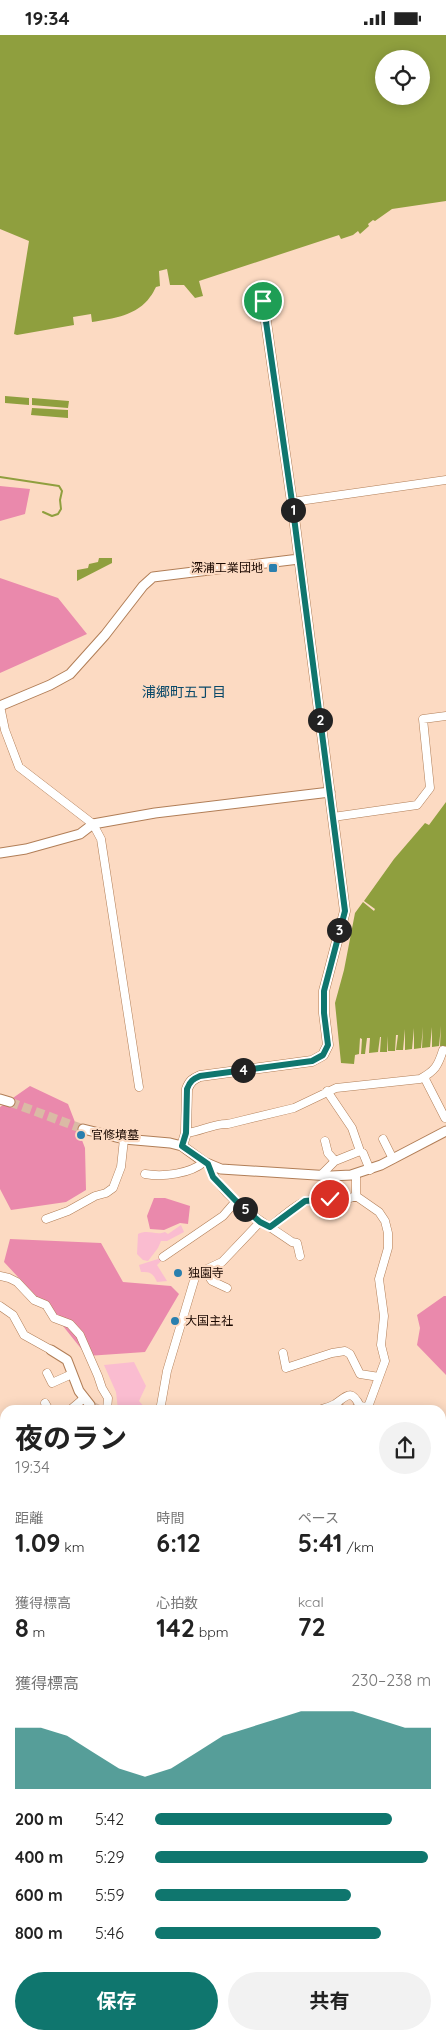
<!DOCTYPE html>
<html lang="ja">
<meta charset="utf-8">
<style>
body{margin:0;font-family:Quicksand,"Noto Sans JP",sans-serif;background:#f2f2f2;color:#222;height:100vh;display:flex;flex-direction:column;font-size:19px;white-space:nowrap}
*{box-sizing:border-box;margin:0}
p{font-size:16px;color:#767676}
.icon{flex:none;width:28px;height:28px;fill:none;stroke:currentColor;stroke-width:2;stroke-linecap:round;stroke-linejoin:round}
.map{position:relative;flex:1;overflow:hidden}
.sheet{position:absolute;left:0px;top:1370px;width:446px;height:635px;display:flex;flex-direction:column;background:#fff;border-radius:15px 15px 0 0;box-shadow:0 2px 12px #0003}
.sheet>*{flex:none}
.tools{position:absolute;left:375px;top:15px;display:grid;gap:10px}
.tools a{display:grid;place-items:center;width:55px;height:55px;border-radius:50%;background:#fff;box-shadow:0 2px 12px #0003;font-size:25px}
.pin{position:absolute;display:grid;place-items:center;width:42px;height:42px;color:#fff;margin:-21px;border:2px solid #fff;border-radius:50%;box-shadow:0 1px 5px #0007}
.km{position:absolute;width:25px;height:25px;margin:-12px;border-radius:50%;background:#222;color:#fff;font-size:14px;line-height:25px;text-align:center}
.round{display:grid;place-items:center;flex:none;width:52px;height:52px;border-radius:26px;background:#f2f2f2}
.summary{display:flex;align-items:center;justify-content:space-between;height:85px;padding:0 15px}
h1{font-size:28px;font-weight:700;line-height:38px}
.figures{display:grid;grid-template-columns:repeat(3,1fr);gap:8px;height:85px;padding:5px 15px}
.figures div{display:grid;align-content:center}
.figures b{font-size:25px;font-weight:700}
.figures small{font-size:14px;font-weight:400}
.figures p{font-size:14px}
.chart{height:140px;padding:10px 15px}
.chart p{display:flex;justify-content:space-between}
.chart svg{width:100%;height:90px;margin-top:5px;fill:#0f766e;opacity:.7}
.action{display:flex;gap:10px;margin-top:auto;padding:10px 15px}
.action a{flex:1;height:58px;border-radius:30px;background:#0f766e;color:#fff;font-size:20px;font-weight:700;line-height:58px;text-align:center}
.action a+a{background:#f2f2f2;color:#222}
ul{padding:0 15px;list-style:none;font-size:16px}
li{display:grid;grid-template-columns:80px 60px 1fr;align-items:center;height:38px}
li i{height:12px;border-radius:6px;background:#0f766e}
.status{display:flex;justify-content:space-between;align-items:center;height:35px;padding:0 25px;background:#fff;direction:ltr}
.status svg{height:14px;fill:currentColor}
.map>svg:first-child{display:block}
</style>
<div class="status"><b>19:34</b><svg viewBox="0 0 49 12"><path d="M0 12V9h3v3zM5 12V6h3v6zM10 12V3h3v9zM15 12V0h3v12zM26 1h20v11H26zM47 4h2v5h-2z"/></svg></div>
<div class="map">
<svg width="446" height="2005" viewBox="0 0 446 2005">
<rect width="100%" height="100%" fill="#fcdac2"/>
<path fill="#fabcd0" d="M181,1190L184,1197L167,1206H161L158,1213L148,1226L143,1225L137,1219L138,1199C148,1194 156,1201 165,1197L168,1199Z
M161,1223L162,1225L157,1230L167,1246L157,1247C153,1238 151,1237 141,1237L139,1230Z
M134,1327L146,1351L139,1366L147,1375H118L116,1357L104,1330Z"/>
<path fill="#ea89ac" d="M0,451L30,454L25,479L0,486Z
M0,543L58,563L87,599L0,638Z
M30,1051L68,1069L85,1113L86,1155L66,1167L11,1175L0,1154V1072Z
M154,1163H165L190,1171L188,1189L180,1188L164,1195L150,1194L147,1181Z
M10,1204L101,1208L123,1247L171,1251L179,1259L145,1317L87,1321L59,1286L4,1227Z
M444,1261H446V1340L417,1310L420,1293L417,1280Z
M441,1753L446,1755V1861L441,1858Z"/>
<path fill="#8f9f3e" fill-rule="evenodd" d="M0,0H446V166L392,174L375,186L373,185L368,189L369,191L360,199L358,196L353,200L341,204L339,200L199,246L203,261L195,263L184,250H170L167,234L159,236L160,251L156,252C154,255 153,259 150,262C138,280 112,284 92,287L91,279L73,282L74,290L17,300L14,299L29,206L0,194ZM384,24H421V61H384Z
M5,361L29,363V370L5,368Z
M32,363L69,366L68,373L32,370Z
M32,373L68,375V383L31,380Z
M99,523H112V528L77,546V535L88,533L89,529L98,527Z
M446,767V1011H440L441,991L439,1011L432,1012V992L430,1012L422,1013L423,992L421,1013L414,1014V993L412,1014L405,1015V994L403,1015H396L398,1000H396L395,1016H388V1001L387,1017H380L381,1002H380L378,1017L369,1018L370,1003H367L365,1019H361L362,1004L360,1003L359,1019L355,1020L354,1029L341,1028L335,968L344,935L355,878L363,867L374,876L375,874L364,866L394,824L425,788L429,790Z"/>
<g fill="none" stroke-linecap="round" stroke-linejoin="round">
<path stroke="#8f9f3e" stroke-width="2" d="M0,442L59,451L62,456L60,465L61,474L58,479L52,481L43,477"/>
<path stroke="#dabaa5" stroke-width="9" stroke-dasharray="9 4.5" stroke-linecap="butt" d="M10,1067L83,1094
M90,1370L100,1375"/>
<defs>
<path id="minor" d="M292,467L446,445
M0,671L5,695L19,732L93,789L101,804L139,1052
M333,782L417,770L430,753L423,684L446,681
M424,1042L445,1083
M327,1056L352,1093L360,1116L363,1118L370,1135
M186,1098C200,1097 214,1088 228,1089L294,1073L336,1053L420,1044C435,1036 438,1031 443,1015
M383,1104L393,1124
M325,1106L328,1118L335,1126
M208,1129C222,1165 262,1186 292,1207L297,1208L300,1221
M145,1139C163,1142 190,1139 204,1127
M321,1140L335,1126L360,1116
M46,1184L68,1176L95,1161L106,1158L113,1153L121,1132L124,1104
M270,1192C278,1185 296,1169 306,1166C324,1161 337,1169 356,1161V1139
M163,1222L223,1181L236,1166
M205,1236L212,1246L227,1253
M0,1241L9,1243L17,1247L34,1265L46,1270L54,1283L70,1289L80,1300L98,1341L102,1353L108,1363L107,1375
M0,1271L13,1280L24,1300L51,1315
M283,1318L286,1333L332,1318L345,1316L350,1319L360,1339L379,1342
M47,1338L52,1348L72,1339
M45,1368L49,1375
M161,1370L167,1336L196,1239L222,1227L260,1187
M333,1371L345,1375
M70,1375L83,1364
M319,1375C324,1373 330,1372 335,1369C347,1361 351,1353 360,1371
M353,1375L360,1371L368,1372L385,1326L381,1310L384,1281L379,1244L388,1213V1198L385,1186L379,1177L356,1161
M0,1453L5,1452
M441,1456L446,1453
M0,1587L5,1586
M0,1661L5,1656
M0,1666L5,1670
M0,1719L5,1714
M441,1748L446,1750
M0,1781L5,1776
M0,1852L5,1842
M443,1853L446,1867
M441,1945H446
M441,1966L446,1961
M116,2000L120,2005
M401,2000L408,2005
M439,2000L441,2005
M13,2005L26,2000
M143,2005L145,2000"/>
<path id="tertiary" d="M0,671L50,650L70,639L105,600L143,551L153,542L299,524
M0,818L26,814L80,799L93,789L155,778L330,757
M0,1064L10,1067
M83,1094L124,1104L170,1108L182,1111L204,1127L221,1134L331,1141L351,1140L381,1130L446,1096
M182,1111L186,1098L187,1054C190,1046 193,1044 200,1041L312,1026L323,1020L328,1010L324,978V956L345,876L292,467L263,266
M51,1315L67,1325L79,1356L90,1370
M441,1666L446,1669
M0,1946L5,1954
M31,2000L34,2005"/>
</defs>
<use href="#minor" stroke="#b17e57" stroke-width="9"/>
<use href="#tertiary" stroke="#b17e57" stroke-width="11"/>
<use href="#minor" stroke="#fff" stroke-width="8"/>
<use href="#tertiary" stroke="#fff" stroke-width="9"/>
</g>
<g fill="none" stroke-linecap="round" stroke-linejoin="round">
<defs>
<path id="route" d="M263,266L292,467L345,876L324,956V978L328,1010L323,1020L312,1026L200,1041C193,1044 190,1046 187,1054L186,1098L182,1111L208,1129L213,1142L236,1166L260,1187L270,1192L305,1166L330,1164"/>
</defs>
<use href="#route" stroke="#fff" stroke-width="10"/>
<use href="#route" stroke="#0f766e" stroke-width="6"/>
</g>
<g fill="#2a7fae" stroke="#fcdac2" stroke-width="2">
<rect x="268" y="528" width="10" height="10" rx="2.5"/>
<circle cx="81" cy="1100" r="5"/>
<circle cx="178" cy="1238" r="5"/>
<circle cx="175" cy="1286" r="5"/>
</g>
<g text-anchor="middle" stroke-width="4.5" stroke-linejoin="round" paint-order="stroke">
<g font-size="12" fill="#1a0800" stroke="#fcdac2" text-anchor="start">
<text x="263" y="537" text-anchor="end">深浦工業団地</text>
<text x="91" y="1104">官修墳墓</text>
<text x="188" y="1242">独園寺</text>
<text x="185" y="1290">大国主社</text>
</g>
<g font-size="14" fill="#094868" stroke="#fcdac2">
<text x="184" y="662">浦郷町五丁目</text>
</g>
</g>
</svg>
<div class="tools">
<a><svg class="icon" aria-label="locate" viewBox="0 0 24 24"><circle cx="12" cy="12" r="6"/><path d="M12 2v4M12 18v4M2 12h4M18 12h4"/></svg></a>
</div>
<div class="pin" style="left:263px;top:266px;background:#1e9e55"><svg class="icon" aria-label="arrive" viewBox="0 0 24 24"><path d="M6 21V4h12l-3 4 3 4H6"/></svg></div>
<div class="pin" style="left:330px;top:1164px;background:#d93025"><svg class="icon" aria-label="check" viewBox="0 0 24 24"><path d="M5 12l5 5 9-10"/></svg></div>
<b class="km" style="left:293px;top:475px">1</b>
<b class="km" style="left:320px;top:685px">2</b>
<b class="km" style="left:339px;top:895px">3</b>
<b class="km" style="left:243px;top:1035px">4</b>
<b class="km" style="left:245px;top:1174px">5</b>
<section class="sheet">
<div class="summary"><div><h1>夜のラン</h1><p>19:34</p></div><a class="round"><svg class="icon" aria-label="share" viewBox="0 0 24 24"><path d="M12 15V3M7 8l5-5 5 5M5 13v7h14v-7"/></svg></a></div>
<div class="figures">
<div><p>距離</p><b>1.09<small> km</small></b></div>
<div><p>時間</p><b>6:12</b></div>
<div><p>ペース</p><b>5:41<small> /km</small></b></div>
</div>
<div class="figures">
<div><p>獲得標高</p><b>8<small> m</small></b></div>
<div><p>心拍数</p><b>142<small> bpm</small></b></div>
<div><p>kcal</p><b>72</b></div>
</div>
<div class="chart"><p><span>獲得標高</span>230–238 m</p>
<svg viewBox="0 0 160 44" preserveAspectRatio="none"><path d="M0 44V14L10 14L20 18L30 26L40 34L50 38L60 34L70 26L80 18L90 14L100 10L110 6L120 6L130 6L140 10L150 14L160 14V44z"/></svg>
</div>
<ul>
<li><b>200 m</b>5:42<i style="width:86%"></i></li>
<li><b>400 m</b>5:29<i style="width:99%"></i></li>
<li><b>600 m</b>5:59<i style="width:71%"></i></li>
<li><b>800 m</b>5:46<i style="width:82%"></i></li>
</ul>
<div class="action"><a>保存</a><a>共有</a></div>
</section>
</div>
